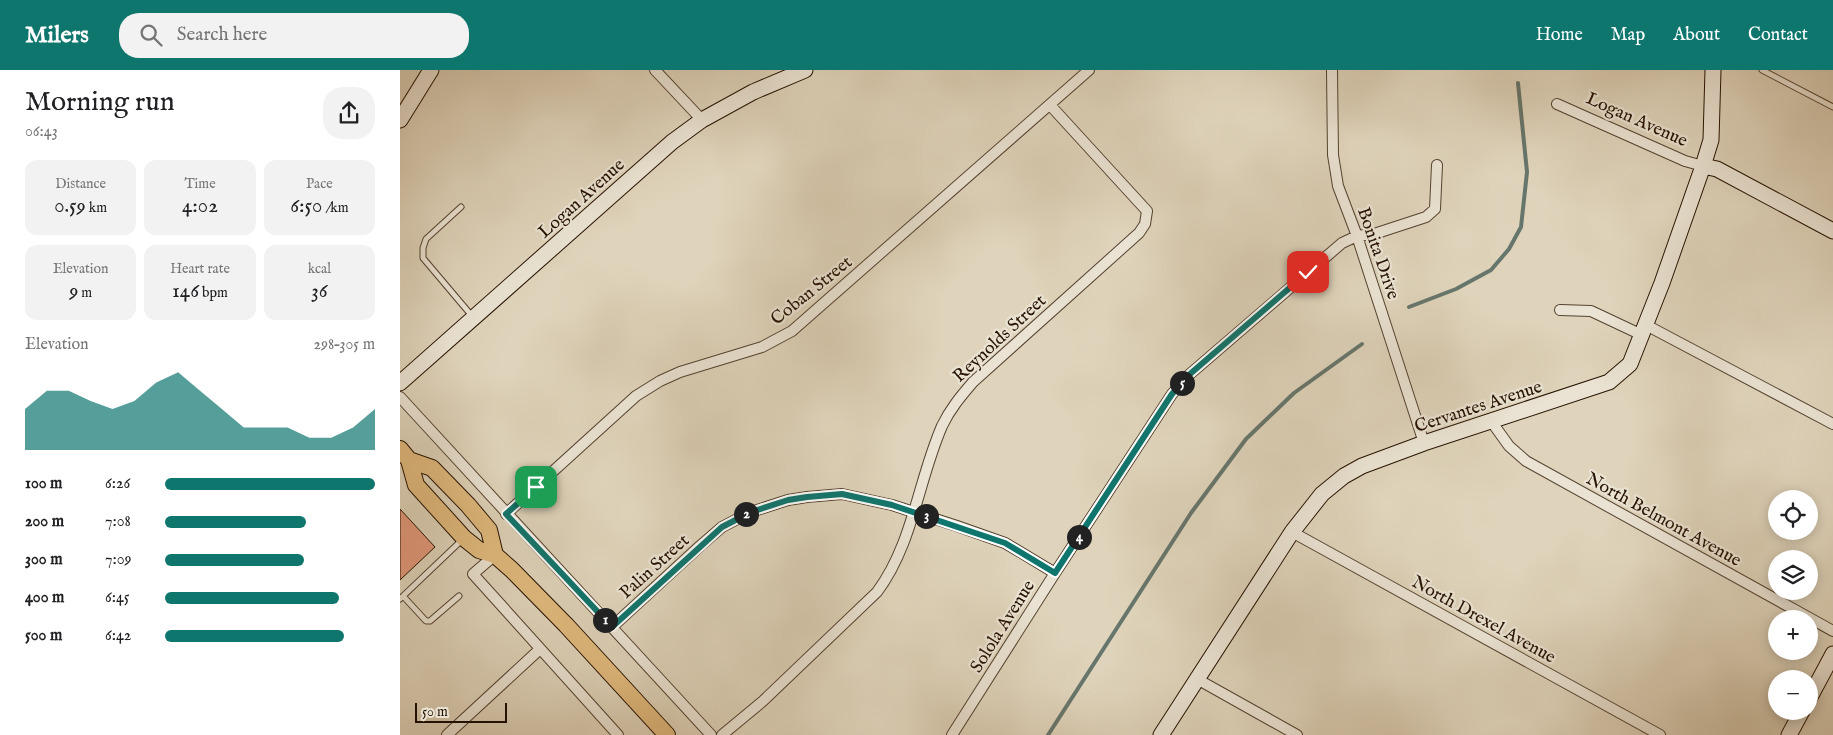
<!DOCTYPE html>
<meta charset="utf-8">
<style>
body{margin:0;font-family:"IM FELL English",serif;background:#f2f2f2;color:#202124;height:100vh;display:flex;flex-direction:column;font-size:19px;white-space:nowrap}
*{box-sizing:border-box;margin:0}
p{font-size:16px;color:#757577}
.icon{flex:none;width:28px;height:28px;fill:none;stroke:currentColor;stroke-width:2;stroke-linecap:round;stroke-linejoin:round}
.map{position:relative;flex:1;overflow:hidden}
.panel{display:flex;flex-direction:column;background:#fff;width:400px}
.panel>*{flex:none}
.tools{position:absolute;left:1368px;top:420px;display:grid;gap:10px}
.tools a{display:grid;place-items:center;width:50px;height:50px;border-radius:50%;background:#fff;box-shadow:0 2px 12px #0003;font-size:25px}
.scale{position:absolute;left:15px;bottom:12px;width:92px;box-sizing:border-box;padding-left:5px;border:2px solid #261201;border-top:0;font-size:14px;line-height:18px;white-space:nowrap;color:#261201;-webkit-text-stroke:4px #eae3d3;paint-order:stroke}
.pin{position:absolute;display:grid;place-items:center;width:42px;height:42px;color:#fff;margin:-21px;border-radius:10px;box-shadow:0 2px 8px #0006}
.km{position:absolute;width:25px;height:25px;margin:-12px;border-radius:50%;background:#222;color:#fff;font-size:14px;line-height:25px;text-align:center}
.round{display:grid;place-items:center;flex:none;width:52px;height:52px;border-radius:20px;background:#f2f2f2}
.summary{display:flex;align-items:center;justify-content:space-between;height:85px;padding:0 25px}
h1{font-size:28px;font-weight:600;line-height:38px}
.figures{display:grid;grid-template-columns:repeat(3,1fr);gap:8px;height:85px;padding:5px 25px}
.figures div{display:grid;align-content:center;border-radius:12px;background:#f2f2f2;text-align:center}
.figures b{font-size:21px;font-weight:600}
.figures small{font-size:14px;font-weight:400}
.figures p{font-size:14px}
.chart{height:140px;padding:10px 25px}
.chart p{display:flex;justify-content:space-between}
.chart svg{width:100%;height:90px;margin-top:5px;fill:#0f766e;opacity:.7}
ul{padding:0 25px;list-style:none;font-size:16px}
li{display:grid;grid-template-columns:80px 60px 1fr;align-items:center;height:38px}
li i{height:12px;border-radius:6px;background:#0f766e}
header{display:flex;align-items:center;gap:30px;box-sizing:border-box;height:70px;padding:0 25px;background:#0f766e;color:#fff}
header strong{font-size:24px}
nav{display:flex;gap:28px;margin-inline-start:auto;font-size:18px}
.search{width:350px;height:45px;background:#f2f2f2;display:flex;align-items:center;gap:12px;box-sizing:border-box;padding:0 18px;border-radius:20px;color:#757577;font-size:19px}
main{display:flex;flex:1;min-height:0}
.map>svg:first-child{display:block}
</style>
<header>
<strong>Milers</strong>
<div class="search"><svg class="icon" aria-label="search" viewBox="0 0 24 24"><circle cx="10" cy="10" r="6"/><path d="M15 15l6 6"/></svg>Search here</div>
<nav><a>Home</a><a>Map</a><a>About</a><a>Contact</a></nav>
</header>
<main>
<section class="panel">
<div class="summary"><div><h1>Morning run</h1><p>06:43</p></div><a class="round"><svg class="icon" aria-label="share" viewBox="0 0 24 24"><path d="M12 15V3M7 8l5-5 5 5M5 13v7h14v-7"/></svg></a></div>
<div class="figures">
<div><p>Distance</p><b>0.59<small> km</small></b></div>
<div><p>Time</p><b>4:02</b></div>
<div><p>Pace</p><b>6:50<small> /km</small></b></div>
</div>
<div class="figures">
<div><p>Elevation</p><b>9<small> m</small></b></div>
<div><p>Heart rate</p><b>146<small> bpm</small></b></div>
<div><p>kcal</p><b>36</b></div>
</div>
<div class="chart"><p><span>Elevation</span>298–305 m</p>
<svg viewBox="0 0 160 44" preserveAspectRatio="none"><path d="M0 44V24L10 15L20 15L30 20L40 24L50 20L60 11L70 6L80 15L90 24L100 33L110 33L120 33L130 38L140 38L150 33L160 24V44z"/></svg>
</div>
<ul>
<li><b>100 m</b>6:26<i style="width:100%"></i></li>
<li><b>200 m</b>7:08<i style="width:67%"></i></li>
<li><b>300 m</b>7:09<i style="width:66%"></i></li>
<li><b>400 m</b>6:45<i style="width:83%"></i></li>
<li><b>500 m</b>6:42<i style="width:85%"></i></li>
</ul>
</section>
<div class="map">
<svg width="1433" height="665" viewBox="0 0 1433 665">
<rect width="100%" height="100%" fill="#dfd4bb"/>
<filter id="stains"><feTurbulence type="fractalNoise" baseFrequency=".004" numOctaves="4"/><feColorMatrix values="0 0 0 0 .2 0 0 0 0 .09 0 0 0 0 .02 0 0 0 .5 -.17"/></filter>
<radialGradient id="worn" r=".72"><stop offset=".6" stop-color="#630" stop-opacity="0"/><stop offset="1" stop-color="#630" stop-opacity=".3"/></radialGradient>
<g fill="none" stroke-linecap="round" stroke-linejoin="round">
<path stroke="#67766c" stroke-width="4" d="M1009,237L1056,219L1091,200L1109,179L1121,157L1127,102L1118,13
M648,665L791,443L846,369L894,323L962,274"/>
</g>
<path fill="#e1997c" stroke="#261201" d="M0,439L35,477L0,510Z"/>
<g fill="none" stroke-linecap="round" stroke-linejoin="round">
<defs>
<path id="lane" d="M1362,0L1433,37
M61,137L26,169L23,178V188L72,246
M3,526L26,551H30L59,526
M0,529L63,469"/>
<path id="street" d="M255,0L302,50
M932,0L933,85L938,116L957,166L1024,373
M1157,34L1285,91L1303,96
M1160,240L1191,241L1242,265
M1246,255L1433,354
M0,327L311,665
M1091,351L1109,376L1126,391L1433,561
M106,444L236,326L260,311L280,302L362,277L392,261L689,0
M892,462L1260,665
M95,485L73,504L218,665
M212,557L300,476L322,457L351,442L388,430L407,427L442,424L492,435L557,456L605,473L655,503
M797,609L897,665
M47,665L140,579
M322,665L363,631L477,522C513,474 518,411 542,356C550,339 561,326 573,312L739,163L745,154L747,141L650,35
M552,665L655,503L772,324L790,304L942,173L957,166L974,164L1026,147L1035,139L1037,95"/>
<path id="secondary" d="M0,50L31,0
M1303,96L1317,99L1433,161
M0,313L272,72L302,50L353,22L405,0
M1409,629L1433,584
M761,665L892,462L922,424L944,406L962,396L1024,373L1209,312L1230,294L1262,213L1303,96L1311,70L1313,0
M1389,665L1402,641"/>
<path id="primary" d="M0,379L9,390L16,415L64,468L79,480L95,485L112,500L166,555L267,665
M9,390L32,398L68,435L89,460L95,485"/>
</defs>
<use href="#lane" stroke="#544230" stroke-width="7"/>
<use href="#street" stroke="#544230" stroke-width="12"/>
<use href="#secondary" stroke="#261201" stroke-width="17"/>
<use href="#primary" stroke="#261201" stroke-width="18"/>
<use href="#lane" stroke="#eae3d3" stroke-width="5"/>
<use href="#street" stroke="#eae3d3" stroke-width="10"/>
<use href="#secondary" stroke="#eae3d3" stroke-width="15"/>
<use href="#primary" stroke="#e0ba7e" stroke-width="16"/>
</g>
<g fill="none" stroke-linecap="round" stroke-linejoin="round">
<defs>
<path id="route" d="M136,417L106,444L212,557L322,457L351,442L388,430L407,427L442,424L492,435L605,473L655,503L772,324L790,304L908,202"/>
</defs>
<use href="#route" stroke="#fff" stroke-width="10"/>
<use href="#route" stroke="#0f766e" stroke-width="6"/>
</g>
<g text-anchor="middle" stroke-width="4.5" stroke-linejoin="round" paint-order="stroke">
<g font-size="18" fill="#261201" stroke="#eae3d3">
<text transform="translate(1237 49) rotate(24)" y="6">Logan Avenue</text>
<text transform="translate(181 128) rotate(-42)" y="6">Logan Avenue</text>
<text transform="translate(979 183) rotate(71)" y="6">Bonita Drive</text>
<text transform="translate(411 220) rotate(-39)" y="6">Coban Street</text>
<text transform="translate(599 268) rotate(-43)" y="6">Reynolds Street</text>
<text transform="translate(1078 336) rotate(-18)" y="6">Cervantes Avenue</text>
<text transform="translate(1264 449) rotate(29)" y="6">North Belmont Avenue</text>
<text transform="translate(254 496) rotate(-42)" y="6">Palin Street</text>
<text transform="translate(1084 549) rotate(29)" y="6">North Drexel Avenue</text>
<text transform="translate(602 556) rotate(-58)" y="6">Solola Avenue</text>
</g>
</g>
<rect width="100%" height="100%" filter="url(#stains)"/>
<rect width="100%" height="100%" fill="url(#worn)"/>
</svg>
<div class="tools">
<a><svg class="icon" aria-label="locate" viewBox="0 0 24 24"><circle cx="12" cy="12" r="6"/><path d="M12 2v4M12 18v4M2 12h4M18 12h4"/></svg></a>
<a><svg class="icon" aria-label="layers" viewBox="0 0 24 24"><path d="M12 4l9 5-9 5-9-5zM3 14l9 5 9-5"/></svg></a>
<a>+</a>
<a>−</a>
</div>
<div class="scale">50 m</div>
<div class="pin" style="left:136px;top:417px;background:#1e9e55"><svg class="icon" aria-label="arrive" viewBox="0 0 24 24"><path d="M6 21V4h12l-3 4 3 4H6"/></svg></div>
<div class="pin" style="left:908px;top:202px;background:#d93025"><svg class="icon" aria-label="check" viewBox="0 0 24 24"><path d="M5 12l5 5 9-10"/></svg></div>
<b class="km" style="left:205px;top:550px">1</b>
<b class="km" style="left:346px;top:444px">2</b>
<b class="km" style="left:526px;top:446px">3</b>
<b class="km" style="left:679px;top:467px">4</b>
<b class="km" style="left:782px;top:313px">5</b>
</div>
</main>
